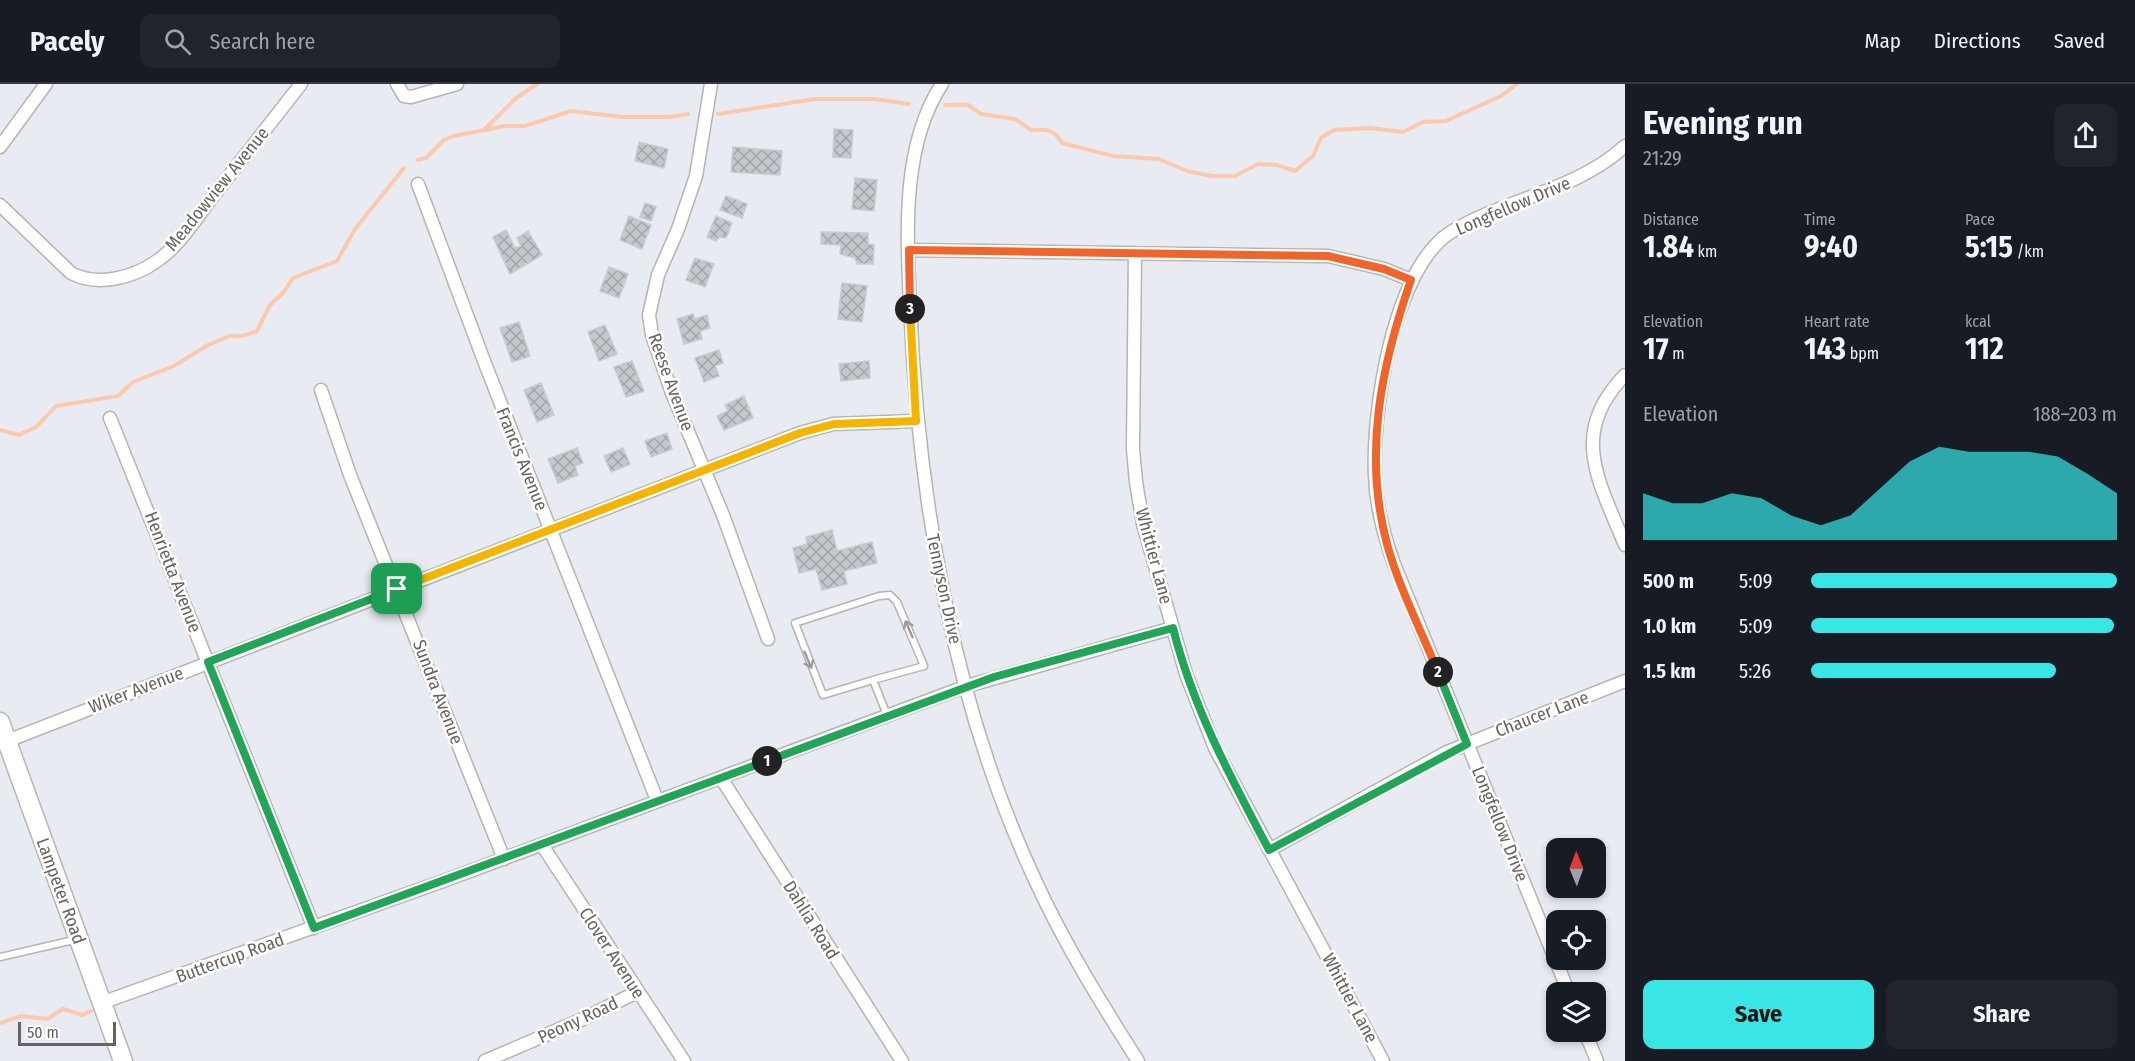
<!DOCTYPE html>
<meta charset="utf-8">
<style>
body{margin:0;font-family:"Fira Sans Condensed",sans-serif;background:#20242c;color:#f1f3f6;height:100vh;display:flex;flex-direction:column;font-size:22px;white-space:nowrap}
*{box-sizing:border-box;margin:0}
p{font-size:20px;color:#9ea1a6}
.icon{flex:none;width:33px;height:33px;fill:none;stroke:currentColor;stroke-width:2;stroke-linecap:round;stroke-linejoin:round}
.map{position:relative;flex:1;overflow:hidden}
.panel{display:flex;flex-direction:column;background:#171b24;width:510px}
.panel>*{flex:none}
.needle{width:39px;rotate:359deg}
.buttons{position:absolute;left:1546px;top:754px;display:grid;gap:12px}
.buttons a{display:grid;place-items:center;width:60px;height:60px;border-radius:12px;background:#171b24;box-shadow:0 3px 9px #0003;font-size:30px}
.scale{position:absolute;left:18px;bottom:15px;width:98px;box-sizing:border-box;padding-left:6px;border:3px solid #68635f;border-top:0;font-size:16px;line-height:21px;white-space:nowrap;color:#68635f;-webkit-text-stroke:4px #fff;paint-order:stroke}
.pin{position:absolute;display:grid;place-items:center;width:51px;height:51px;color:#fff;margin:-26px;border-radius:12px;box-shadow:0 3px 9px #0006}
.km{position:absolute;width:30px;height:30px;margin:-15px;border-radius:50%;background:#222;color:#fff;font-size:16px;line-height:30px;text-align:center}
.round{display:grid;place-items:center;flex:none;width:63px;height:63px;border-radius:12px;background:#20242c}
.head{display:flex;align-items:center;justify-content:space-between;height:102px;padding:0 18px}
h1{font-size:33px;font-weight:700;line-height:45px}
.metrics{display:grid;grid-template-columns:repeat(3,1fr);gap:9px;height:102px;padding:6px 18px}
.metrics div{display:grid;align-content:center}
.metrics b{font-size:30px;font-weight:700}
.metrics small{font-size:16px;font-weight:400}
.metrics p{font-size:16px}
.chart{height:168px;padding:12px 18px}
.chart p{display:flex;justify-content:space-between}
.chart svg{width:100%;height:108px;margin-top:6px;fill:#39e5e5;opacity:.7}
.primary-button{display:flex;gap:12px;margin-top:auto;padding:12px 18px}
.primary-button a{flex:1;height:69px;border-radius:12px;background:#39e5e5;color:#111;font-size:24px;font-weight:700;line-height:69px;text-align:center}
.primary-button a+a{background:#20242c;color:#f1f3f6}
ul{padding:0 18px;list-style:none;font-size:20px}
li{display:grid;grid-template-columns:96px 72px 1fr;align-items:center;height:45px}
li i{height:15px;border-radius:8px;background:#39e5e5}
header{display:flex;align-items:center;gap:36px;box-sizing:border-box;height:84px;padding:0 30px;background:#171b24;border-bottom:2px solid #363941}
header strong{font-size:28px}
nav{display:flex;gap:33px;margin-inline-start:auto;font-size:21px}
.search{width:420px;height:54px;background:#20242c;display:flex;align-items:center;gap:15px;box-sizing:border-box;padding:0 21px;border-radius:12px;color:#9ea1a6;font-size:22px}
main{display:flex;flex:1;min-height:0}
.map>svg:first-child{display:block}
</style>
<header>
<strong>Pacely</strong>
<div class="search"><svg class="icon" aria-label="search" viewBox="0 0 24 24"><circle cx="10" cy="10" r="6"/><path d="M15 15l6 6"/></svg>Search here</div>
<nav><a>Map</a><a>Directions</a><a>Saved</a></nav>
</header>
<main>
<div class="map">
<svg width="1625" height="977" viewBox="0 0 1625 977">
<defs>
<pattern id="building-cross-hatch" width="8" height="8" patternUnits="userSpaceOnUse" patternTransform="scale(1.5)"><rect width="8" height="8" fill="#c4c7cc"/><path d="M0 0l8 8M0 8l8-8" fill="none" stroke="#a3a5a9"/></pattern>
</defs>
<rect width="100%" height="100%" fill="#e8ebf1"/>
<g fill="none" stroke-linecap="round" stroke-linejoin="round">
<path stroke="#fdc9ac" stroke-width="4" d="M945,21H968L981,30L1015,35L1031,46C1047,45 1054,45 1062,59L1113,72L1159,75L1187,87L1212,92H1235L1258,80L1277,81L1295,87L1313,72L1321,54L1334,46L1370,44L1403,48L1423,38L1446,37L1501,12L1517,0
M718,30L815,15H875L909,20
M484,46L516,14L537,0
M418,76L426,74L444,56L454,52L505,42H525L571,27L622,33H669L688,30
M0,346L19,351L36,343L56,322L118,312L133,298L174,282L208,261L230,252H242L257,247L270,221L283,209L293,194L337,177L355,145L404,84
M0,939L21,932L47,935L63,925L83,931L91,927"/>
</g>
<path fill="url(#building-cross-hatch)" stroke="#c6ccd5" stroke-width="1.5" d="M834,45L853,46L851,74L833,73Z
M639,58L668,65L664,84L635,77Z
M733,63L782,67L780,91L731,88Z
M855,94L877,96L874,127L852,125Z
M726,112L747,120L742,134L720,126Z
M645,119L656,123L651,137L640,133Z
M629,132L651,141L642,165L620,156Z
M716,132L732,139L726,154L719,153L716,157L707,153Z
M506,146L515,164L521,162L517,154L528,147L542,171L510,190L493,153Z
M821,148L868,149V160L874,161L873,180H857L855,174L840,170L841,161L821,160Z
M695,174L714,180L705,203L686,196Z
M609,183L628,190L619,214L600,207Z
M842,199L867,202L862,238L838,235Z
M693,230L695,235L707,231L710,244L700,247L702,255L684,260L677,235Z
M519,238L530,272L512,278L500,244Z
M605,241L617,270L599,277L588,248Z
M719,266L723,279L715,282L719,292L704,298L695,274Z
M632,277L644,307L626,313L614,283Z
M869,277L870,294L841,297L839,280Z
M541,299L554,331L537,338L524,306Z
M744,312L753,334L724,346L717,332L728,327L725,321Z
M667,349L672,365L651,373L645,357Z
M577,364L583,379L575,382L578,391L558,399L548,375Z
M623,364L630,380L611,388L604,372Z
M832,446L837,467L872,458L877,479L844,487L847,500L822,506L816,485L799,489L793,464L807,460L806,453Z"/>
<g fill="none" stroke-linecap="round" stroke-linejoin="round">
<defs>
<path id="service" d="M873,596L823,611L795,539L879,512L890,511L897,518L924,582L873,596L887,631
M0,873L78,855"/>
<path id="minor" d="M397,0L404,12L411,13L457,0
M711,0L696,92L678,145L658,191L649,231L652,251L672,309L723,431L768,555
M942,0C901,62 907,150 910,221C918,414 953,622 1036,798C1065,861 1101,919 1138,977
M0,63L46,0
M418,100L484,277L657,716
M0,121L71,189C97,203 133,194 157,177C179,162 195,136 211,115C241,77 271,38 301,0
M909,166L1328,172L1384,185L1411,196
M1135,169L1133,365L1136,398L1143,440L1186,590L1215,664L1383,977
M1625,291C1568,349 1599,397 1625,461
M321,306L350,391L504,775
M110,334L314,844
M2,659L800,349L833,340L916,337
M721,694L902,977
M542,761L684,977
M1269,766L1447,668L1625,597
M1569,909L1394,480C1384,452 1376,422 1375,392C1372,327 1393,185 1451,148C1507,114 1576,107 1625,62
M101,919L446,796L967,602L1173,544
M1585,948L1597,977
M485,977L583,935L637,908"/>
<path id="secondary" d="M0,638L123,977"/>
</defs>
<use href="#service" stroke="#b7b4b0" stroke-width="9"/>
<use href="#minor" stroke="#b7b4b0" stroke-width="15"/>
<use href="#secondary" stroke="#bab6b2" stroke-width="21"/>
<use href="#service" stroke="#fff" stroke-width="6"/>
<use href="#minor" stroke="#fff" stroke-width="12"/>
<use href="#secondary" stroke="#fff" stroke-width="18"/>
</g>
<defs><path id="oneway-shaft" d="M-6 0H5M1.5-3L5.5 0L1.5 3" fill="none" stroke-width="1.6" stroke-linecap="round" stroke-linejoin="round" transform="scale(1.5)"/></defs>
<g stroke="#9d9a97">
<use href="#oneway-shaft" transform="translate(909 545) rotate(-113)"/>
<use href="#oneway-shaft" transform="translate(808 576) rotate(67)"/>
</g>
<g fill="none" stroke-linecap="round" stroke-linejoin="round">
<defs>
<path id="split-1" d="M397,505L208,578L314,844L767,677"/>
<path id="split-2" d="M767,677L994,593L1173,544C1193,624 1231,694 1269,766L1467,660L1438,588"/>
<path id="split-3" d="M910,225L909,166L1328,172L1384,185L1411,196C1381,282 1363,370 1387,460C1399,504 1421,546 1438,588"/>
<path id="split-4" d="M397,505L800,349L834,340L916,337L910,225"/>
</defs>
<use href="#split-1" stroke="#fff" stroke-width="12"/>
<use href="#split-2" stroke="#fff" stroke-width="12"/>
<use href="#split-3" stroke="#fff" stroke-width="12"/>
<use href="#split-4" stroke="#fff" stroke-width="12"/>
<use href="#split-1" stroke="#22a559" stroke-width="8"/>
<use href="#split-2" stroke="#22a559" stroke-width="8"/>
<use href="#split-3" stroke="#f0652b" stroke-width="8"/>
<use href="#split-4" stroke="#f5b400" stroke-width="8"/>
</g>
<g text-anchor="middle" stroke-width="5" stroke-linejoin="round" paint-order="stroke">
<g font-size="18" fill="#68635f" stroke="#fff">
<text transform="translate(217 105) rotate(-51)" y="6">Meadowview Avenue</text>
<text transform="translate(1513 122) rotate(-23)" y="6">Longfellow Drive</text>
<text transform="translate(671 298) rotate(70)" y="6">Reese Avenue</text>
<text transform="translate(522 375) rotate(68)" y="6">Francis Avenue</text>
<text transform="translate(1154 472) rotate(75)" y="6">Whittier Lane</text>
<text transform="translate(173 488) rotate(69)" y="6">Henrietta Avenue</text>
<text transform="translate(944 505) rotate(78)" y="6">Tennyson Drive</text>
<text transform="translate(136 606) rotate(-21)" y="6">Wiker Avenue</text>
<text transform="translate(438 608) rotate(69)" y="6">Sundra Avenue</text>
<text transform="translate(1542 630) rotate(-21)" y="6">Chaucer Lane</text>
<text transform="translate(1500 740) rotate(68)" y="6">Longfellow Drive</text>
<text transform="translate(61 807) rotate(70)" y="6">Lampeter Road</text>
<text transform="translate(811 836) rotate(58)" y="6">Dahlia Road</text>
<text transform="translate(612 869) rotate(57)" y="6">Clover Avenue</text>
<text transform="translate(230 874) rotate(-20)" y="6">Buttercup Road</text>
<text transform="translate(1350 914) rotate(62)" y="6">Whittier Lane</text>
<text transform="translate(578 936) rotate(-25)" y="6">Peony Road</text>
</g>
</g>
</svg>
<div class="buttons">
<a><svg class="needle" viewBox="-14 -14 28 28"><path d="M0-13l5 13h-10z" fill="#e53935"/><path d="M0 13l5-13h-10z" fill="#9ea1a6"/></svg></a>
<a><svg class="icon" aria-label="locate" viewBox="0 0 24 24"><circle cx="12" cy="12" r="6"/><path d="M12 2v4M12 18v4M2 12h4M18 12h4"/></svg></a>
<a><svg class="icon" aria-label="layers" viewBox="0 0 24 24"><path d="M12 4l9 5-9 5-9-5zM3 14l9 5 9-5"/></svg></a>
</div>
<div class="scale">50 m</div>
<div class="pin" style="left:397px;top:505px;background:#1e9e55"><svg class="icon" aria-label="arrive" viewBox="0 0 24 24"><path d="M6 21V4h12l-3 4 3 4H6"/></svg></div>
<b class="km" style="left:767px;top:677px">1</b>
<b class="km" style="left:1438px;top:588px">2</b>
<b class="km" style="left:910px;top:225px">3</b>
</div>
<section class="panel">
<div class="head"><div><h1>Evening run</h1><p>21:29</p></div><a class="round"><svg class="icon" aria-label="share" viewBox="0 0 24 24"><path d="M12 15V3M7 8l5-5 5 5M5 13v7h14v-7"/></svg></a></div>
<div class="metrics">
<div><p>Distance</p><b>1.84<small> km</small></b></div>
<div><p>Time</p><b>9:40</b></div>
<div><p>Pace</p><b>5:15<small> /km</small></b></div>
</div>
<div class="metrics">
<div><p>Elevation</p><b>17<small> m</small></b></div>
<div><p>Heart rate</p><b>143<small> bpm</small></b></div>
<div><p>kcal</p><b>112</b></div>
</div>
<div class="chart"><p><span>Elevation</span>188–203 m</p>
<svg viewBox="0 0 160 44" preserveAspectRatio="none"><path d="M0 44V25L10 29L20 29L30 25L40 27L50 34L60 38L70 34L80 23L90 12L100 6L110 8L120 8L130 8L140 10L150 17L160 25V44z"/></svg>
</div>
<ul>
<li><b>500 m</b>5:09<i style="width:100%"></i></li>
<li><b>1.0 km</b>5:09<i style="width:99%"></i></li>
<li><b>1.5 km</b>5:26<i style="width:80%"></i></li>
</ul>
<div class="primary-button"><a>Save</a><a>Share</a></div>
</section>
</main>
